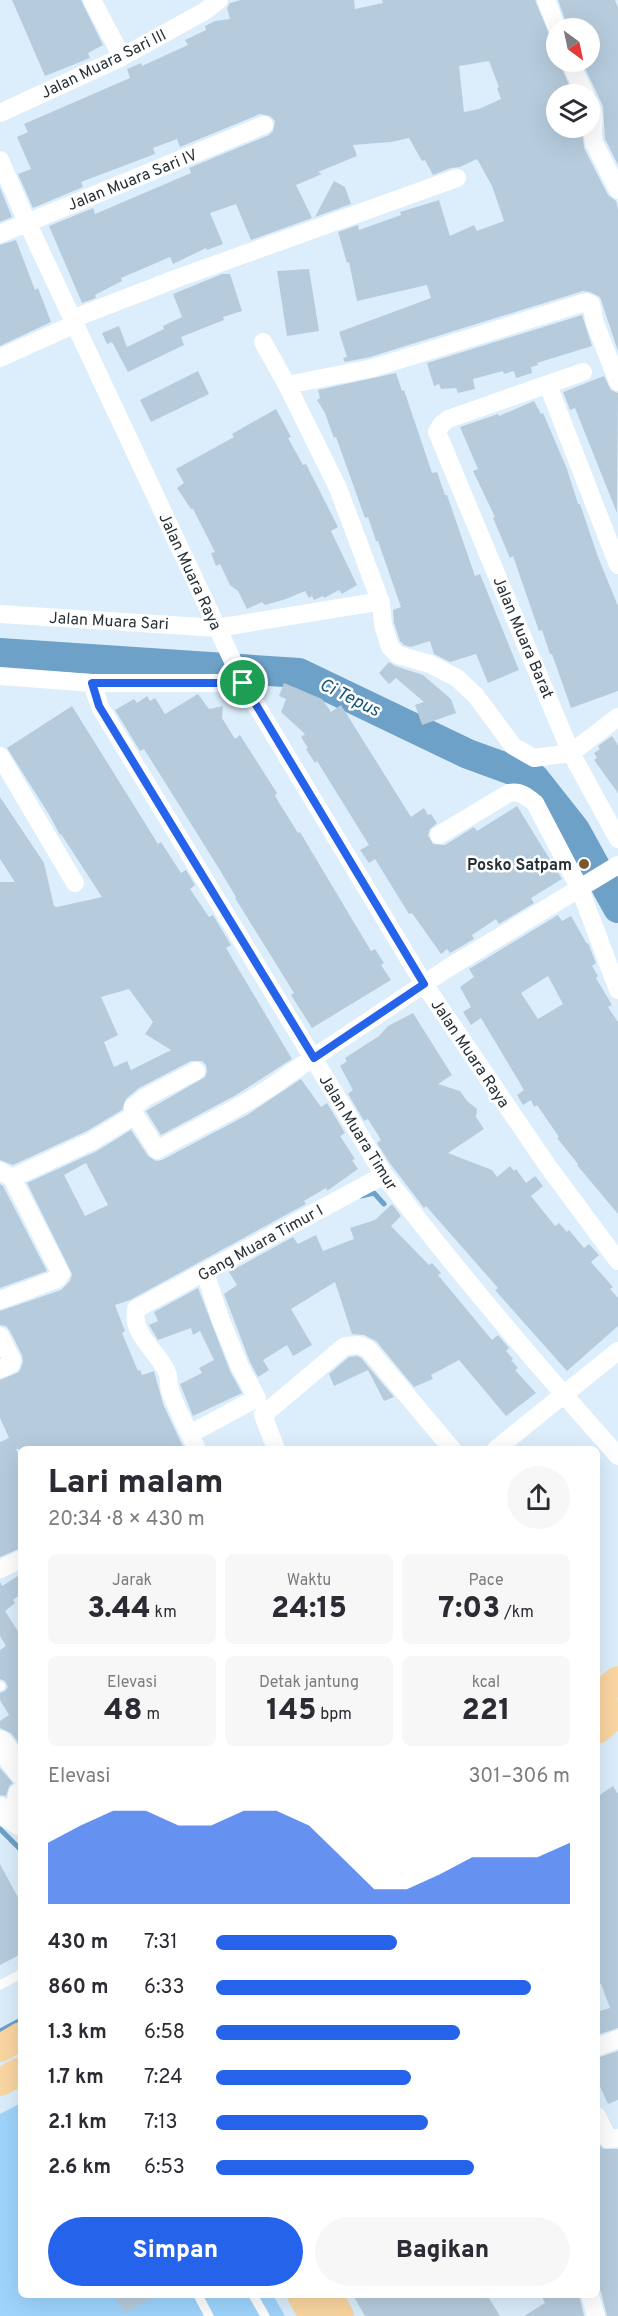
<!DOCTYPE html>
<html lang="id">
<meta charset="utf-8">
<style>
body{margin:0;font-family:Overpass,sans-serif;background:#f7f7f7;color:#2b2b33;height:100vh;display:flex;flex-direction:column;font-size:22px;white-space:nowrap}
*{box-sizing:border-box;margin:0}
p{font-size:20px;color:#7c7c81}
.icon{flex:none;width:33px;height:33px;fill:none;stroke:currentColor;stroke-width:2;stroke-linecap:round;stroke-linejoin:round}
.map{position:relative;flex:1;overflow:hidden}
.sheet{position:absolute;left:18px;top:1446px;width:582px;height:852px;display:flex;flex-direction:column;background:#fff;border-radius:9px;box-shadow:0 6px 24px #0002}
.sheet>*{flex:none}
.needle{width:39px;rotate:147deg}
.buttons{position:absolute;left:546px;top:18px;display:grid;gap:12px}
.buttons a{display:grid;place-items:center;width:54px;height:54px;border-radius:50%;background:#fff;box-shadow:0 6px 24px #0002;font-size:30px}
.pin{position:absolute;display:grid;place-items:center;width:51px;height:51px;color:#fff;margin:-26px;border:3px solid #fff;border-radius:50%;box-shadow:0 2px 6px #0007}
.round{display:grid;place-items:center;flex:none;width:63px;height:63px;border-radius:32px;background:#f7f7f7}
.headline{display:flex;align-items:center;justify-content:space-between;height:102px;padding:0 30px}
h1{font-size:33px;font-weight:800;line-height:45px}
.figures{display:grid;grid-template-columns:repeat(3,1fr);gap:9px;height:102px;padding:6px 30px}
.figures div{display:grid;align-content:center;border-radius:9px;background:#f7f7f7;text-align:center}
.figures b{font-size:30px;font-weight:800}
.figures small{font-size:16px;font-weight:400}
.figures p{font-size:16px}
.chart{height:168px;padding:12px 30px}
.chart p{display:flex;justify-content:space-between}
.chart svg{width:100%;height:108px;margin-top:6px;fill:#2563eb;opacity:.7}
.button{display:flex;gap:12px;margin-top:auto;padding:12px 30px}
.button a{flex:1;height:69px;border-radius:36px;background:#2563eb;color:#fff;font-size:24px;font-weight:800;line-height:69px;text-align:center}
.button a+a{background:#f7f7f7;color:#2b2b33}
ul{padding:0 30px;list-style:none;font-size:20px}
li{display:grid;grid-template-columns:96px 72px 1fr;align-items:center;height:45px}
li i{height:15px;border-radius:8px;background:#2563eb}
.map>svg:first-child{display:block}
</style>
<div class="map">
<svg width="618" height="2316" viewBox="0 0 618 2316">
<rect width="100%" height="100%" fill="#dceefc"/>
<path fill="#9fd5fd" d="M21,2103V2295H273L285,2316H0V2114Z"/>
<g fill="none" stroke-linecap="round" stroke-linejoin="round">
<path stroke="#6da1c8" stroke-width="5" d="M361,1196L374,1193L384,1204
M0,1829L21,1850
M0,2031L21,2020"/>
<path stroke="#6da1c8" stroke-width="30" d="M0,653L299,673L468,754L534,778L575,830L618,908"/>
</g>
<path fill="#b6ccdd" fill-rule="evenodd" d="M12,0H81L103,45L88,53L90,58L45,76Z
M241,0H354L355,9L383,3L382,0H535L552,41L547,43L556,55V62H559L573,94H556V128H582L584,148L608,195L616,201L618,209V351L600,297L590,292L583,291L370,357L345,362L343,358L347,357L339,332L431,298L427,285L357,301L349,262L347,263L338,232L358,225L359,230L401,215L400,212L439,200L450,236L474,225L477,231L504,221L492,186L477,159L460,167L451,168L433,175L425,160L422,161L409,138L391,142L353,145L357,156L318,172L322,174L296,185L312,218L251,240L236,204L210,213L223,244L207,250L206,248L173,264L170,257L121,278L122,281L95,295L96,298L82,303L49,226L93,208L95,214L191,173L189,168L269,135L273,131L275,121L270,116L260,114L180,147L177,139L153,148L155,154L81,182L83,187L33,208L18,174L31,169L17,137L28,132L24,124L130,78L127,69L141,63L142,66L188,45L185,40L206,30L205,26L215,21L230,19L227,8L230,3ZM489,61L499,87L497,88L501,99L479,109L464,112L459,66Z
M558,0H615L618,8V165L605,139L603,106L582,62H590V28H568Z
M334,181L345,187L351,204L315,217Z
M0,188L12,217L0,222Z
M16,240L35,290L38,288L51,322L0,346V245Z
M309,269L319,331L287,336L277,271Z
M222,274H230L242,311L223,317L224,320L181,337L184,345L128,372L112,342L107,344L102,333L119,326L127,347L164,329L163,326L182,317L173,294Z
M582,315L592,346L537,363L538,365L531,367L532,373L516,378L514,371L504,374L503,371L473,379L475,389L458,393L456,388L441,389L439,384L434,386L427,363Z
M198,371L209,394L151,422L140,400Z
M396,373L402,391L404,390L432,473L437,472L445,495H447L475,576L480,574L519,670L488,683L476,654L450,662L434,654L430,641L411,647L404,645L400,641L394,623L393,610L401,607L378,541H376L368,517L365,518L336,437L334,438L325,413L317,400L320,398L318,390Z
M604,376L611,390L618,393L617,513L575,408L570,410L563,392Z
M534,401L541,414L543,413L567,469L578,504H580L598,557L618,606V691L571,708L552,654H550L542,630L539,631L513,556L510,558L493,518L495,517L473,471L478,469L460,427L498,414L499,416Z
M276,409L291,437L288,438L303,465L306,464L338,527L331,531L357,585L342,594L339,590L324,598L323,596L314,600L312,596L309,598L305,591L286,599L265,605L262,602L247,609L238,591L230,585L220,564L216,566L211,553L215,552L193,509H191L177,488L184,483L176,469L234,437L232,434Z
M389,662L395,666L423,675L451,699L456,713L422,725L415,705L424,702L396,678L389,684L379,673Z
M284,683L322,699L331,712L341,705L411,817L424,808L428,815L431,814L437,823L430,829L428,835L433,844L445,845L474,827L477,831L517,806L562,879L531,898L534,903L499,924L496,919L472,935L474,939L450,953L447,949L441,954L412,913L409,914L375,859L369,863L360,850L369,845L317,761L315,763L306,749L308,748L301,737L305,734L281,712L286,699L279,696Z
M198,694L209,709L223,706L222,718L235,739L240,735L268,779L277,793L275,795L278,801L298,833L300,832L371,951L375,949L384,963L381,965L391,980L312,1028L291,995L294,993L235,898L236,897L218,867L144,749L140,751L115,710L134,699L137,703L147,696L150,701L155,698L165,714Z
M72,706L158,844L161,842L181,873L186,870L195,885L190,889L209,917L213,915L231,945L226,948L292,1059L236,1095L161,1135L146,1111L205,1077L207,1071L206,1065L202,1061H191L139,1088L126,1099L122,1110L87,1131L13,1165L0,1160V882H15L0,859V797L44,863L54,906L57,907L102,897L61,834L60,835L50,816L7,748ZM129,989L153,1022L145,1034L171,1050L131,1070L127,1061L114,1067L104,1042L118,1035L101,997Z
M612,736L618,745V793L594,760L597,758L594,753L600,749L598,746Z
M558,915L562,921L571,916L587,944L588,943L596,963L592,966L598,976L596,978L612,1005L608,1007L618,1022V1214L577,1165L578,1164L557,1138L559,1137L537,1105L534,1107L531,1100L523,1105L517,1095L524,1090L481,1018L471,1025L463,1012L471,1007L460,987L474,977L469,969ZM548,976L563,1004L538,1019L521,993Z
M413,1013L452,1075L438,1084L460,1091L467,1101L477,1109L476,1117L484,1129L448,1153L492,1170L497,1177L510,1166L514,1171L516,1169L526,1183L535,1176L543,1186L531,1196L555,1226L559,1223L567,1232L569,1230L584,1248L589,1244L599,1255L591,1262L613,1287L610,1289L618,1298V1326L567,1371L495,1290L498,1288L426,1206L424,1208L389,1162L377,1143L381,1140L368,1119L364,1121L348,1094L353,1090L340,1066L347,1061L345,1058L379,1036L388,1026Z
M301,1079L321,1107L327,1103L345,1133L340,1136L355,1159L352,1160L358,1169L327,1191L326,1188L304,1201L306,1204L130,1300L115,1305L125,1331L122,1333L138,1371L140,1370L142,1375L154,1371L163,1404L184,1449H16L21,1460V1548L0,1557V1442L9,1438L0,1418V1380L19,1372L23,1362L22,1355L10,1331L6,1326L0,1325V1311L61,1290L70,1281L72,1274L27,1183L97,1151L131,1130L148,1156L156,1161L162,1160L247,1115ZM86,1163L108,1205L85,1216L64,1175Z
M0,1184L3,1186L47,1271L0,1288Z
M392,1204L401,1216L391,1226L429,1265L432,1263L441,1273L438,1275L492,1340L498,1335L509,1348L506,1351L513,1359L511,1360L518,1368L515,1370L536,1393L506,1416L459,1360L431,1375L433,1379L414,1387L376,1341L364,1335L352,1334L335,1282L291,1309L312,1345L293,1356L287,1345L263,1360L269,1370L258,1377L250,1362L224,1294L237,1285L229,1272L293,1237L298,1244L316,1235L323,1251L354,1239L350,1228L375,1220Z
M198,1288L230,1371L242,1393L193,1416L180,1384L202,1373L199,1368L214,1360L200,1331L193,1335L191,1328L158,1340L149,1325L158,1321L154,1312Z
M357,1356L361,1358L394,1397L384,1401L368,1370L334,1386L329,1374L349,1357Z
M21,1574V1594L13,1600L15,1603L5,1611L21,1636V1746L12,1734L0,1728V1721L9,1715L0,1700V1693L5,1691L8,1687L5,1681L0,1679V1650L6,1646L0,1636V1582L2,1586Z
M0,1768L13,1783L9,1786L6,1796L0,1795Z
M613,1786L618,1794V2028L597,2035V2012L610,2008L601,1984L597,1985V1797Z
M0,1864L21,1903V1954L0,1965Z
M618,2051V2100L608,2104L597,2080V2058Z
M597,2142L603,2149H618V2316H607L601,2292L597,2286Z
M114,2295H158L125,2314Z
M353,2295H487L500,2316H365Z
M541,2295H579L584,2316H524L545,2303Z"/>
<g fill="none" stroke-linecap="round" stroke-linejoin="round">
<path stroke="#fff" stroke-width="9" d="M0,1686H1
M0,1985L21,1974
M198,2295L209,2316
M253,2295L265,2316"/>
<path stroke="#fff" stroke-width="18" d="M92,0L122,57
M546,0L557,28
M570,62L585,94
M590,104C598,120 590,127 594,143L618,190
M0,113L122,57L205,11L219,0
M0,160L27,222L238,672
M0,234L264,125
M72,319L178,278L457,178
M0,358L75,324
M583,372L448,419L441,425L437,432L571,753L618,839
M287,385L373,368L586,302L591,304L595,323L618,382
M548,385L618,565
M381,603L383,625L390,647L398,655L430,664L457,678L476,696L513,746L534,758L571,753L618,717
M0,614L217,628L370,603H381L338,488L287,385L263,342
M0,676L92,683H243L424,984L547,1165L618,1261
M92,683L100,707L384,1175C457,1272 537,1365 618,1456
M0,756L75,883
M439,835L509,793C521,791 526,796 535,803L580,889L618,990
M135,1115L133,1107L146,1097L196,1071
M0,1171L12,1178L61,1274L57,1279L0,1300
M12,1178L92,1141L135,1115L157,1150C201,1125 249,1105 289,1074L448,968L618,865
M0,1336L12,1360L11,1364L0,1369
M190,1434L257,1398L240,1367L220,1318L205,1272
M197,1449C188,1431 178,1412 171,1393C168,1386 170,1378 166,1370C156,1350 131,1334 136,1309L384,1175
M276,1449L263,1415L345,1346L359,1345L368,1349L452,1449
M496,1449L618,1351
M0,1569L21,1559
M597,2047L618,2039
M597,2116L608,2139L618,2138
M590,2295L596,2316"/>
<path stroke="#fff" stroke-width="26" d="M238,672L243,683
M0,1743L21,1771
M0,1810L21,1823
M17,1819L21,1795"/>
<path stroke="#fad6a1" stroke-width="28" d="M597,1697L618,1680
M597,1730L618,1713
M0,2048L21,2036
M0,2082L21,2071
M301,2295L313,2316
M329,2295L340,2316"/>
</g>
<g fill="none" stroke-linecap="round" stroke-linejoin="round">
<defs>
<path id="route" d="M92,683H243L424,984L314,1058L99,706Z"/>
</defs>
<use href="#route" stroke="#fff" stroke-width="12"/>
<use href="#route" stroke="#2563eb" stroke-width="8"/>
</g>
<circle fill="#77592d" stroke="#fff" stroke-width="2" cx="584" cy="864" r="6"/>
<g text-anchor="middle" stroke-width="5" stroke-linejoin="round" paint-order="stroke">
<g font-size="16" fill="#273036" stroke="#fff">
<text transform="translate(103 63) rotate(-26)" y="6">Jalan Muara Sari III</text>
<text transform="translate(132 179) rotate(-22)" y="6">Jalan Muara Sari IV</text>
<text transform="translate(191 571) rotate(65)" y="6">Jalan Muara Raya</text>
<text transform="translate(109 620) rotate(3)" y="6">Jalan Muara Sari</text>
<text transform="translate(524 637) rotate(67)" y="6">Jalan Muara Barat</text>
<text transform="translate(471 1053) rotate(56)" y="6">Jalan Muara Raya</text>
<text transform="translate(359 1132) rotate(58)" y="6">Jalan Muara Timur</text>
<text transform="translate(260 1242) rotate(-29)" y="6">Gang Muara Timur I</text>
</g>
<g font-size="16" font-weight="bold" fill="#273036" stroke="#fff" text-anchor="end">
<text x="572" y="870">Posko Satpam</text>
</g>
<g font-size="18" font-style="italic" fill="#15547a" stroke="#fff">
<text transform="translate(350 697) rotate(26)" y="6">Ci Tepus</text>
</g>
</g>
</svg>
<div class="buttons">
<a><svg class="needle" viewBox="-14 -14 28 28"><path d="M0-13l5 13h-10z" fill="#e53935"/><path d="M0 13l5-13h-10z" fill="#7c7c81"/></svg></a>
<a><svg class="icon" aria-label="layers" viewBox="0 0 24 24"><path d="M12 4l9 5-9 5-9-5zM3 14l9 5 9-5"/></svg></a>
</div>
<div class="pin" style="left:243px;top:683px;background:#1e9e55"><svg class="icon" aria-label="arrive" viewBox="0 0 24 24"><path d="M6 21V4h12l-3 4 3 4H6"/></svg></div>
<section class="sheet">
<div class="headline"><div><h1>Lari malam</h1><p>20:34 · 8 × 430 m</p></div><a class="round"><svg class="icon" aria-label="share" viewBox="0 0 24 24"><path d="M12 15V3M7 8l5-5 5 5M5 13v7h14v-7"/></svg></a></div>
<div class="figures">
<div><p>Jarak</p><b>3.44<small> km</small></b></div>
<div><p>Waktu</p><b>24:15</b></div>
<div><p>Pace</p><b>7:03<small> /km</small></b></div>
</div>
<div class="figures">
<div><p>Elevasi</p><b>48<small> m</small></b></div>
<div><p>Detak jantung</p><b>145<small> bpm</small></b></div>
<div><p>kcal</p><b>221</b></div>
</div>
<div class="chart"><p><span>Elevasi</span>301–306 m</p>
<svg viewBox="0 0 160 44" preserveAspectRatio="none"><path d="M0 44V19L10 12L20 6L30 6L40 12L50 12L60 6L70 6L80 12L90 25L100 38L110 38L120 32L130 25L140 25L150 25L160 19V44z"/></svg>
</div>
<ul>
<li><b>430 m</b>7:31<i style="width:51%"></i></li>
<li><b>860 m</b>6:33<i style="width:89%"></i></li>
<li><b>1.3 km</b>6:58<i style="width:69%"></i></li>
<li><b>1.7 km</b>7:24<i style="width:55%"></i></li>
<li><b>2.1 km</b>7:13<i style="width:60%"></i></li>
<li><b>2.6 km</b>6:53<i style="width:73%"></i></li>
</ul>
<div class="button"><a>Simpan</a><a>Bagikan</a></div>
</section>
</div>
